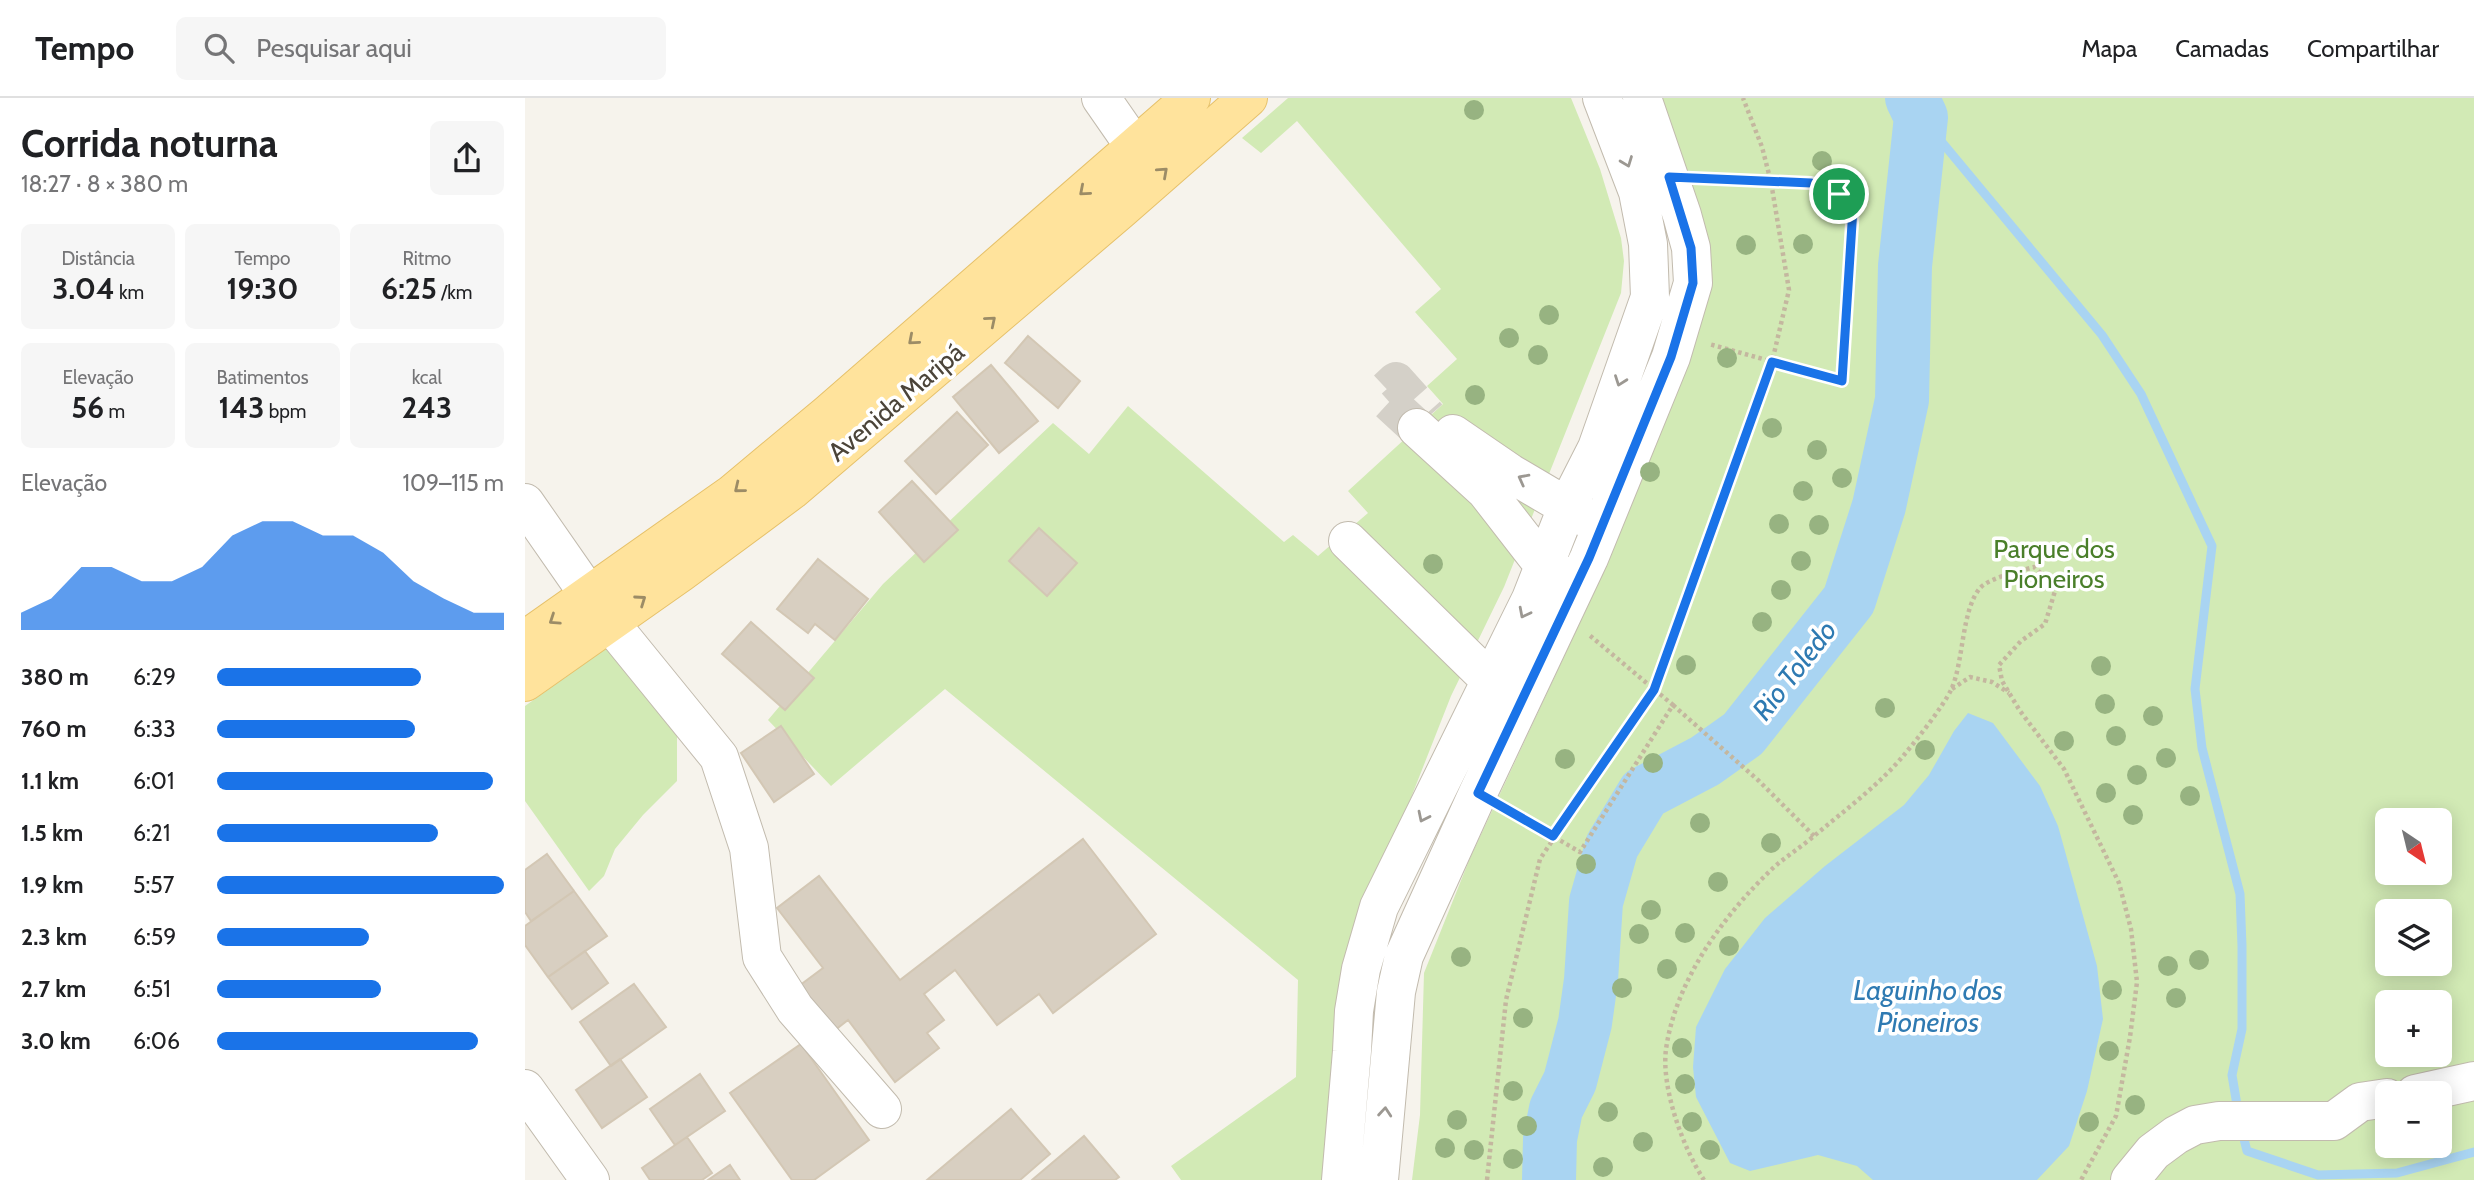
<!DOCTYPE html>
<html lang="pt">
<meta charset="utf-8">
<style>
body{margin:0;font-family:Cabin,sans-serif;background:#f6f6f6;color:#202124;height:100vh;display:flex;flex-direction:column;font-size:26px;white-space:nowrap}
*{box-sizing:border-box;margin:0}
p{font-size:23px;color:#757577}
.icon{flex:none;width:38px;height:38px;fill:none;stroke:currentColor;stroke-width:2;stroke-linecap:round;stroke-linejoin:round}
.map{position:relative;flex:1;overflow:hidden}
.sheet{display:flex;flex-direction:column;background:#fff;width:525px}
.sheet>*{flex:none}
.needle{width:46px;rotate:145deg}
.tools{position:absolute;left:1850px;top:710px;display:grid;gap:14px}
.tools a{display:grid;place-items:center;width:77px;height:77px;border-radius:10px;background:#fff;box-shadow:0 4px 18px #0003;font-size:35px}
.pin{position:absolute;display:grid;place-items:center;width:60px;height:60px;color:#fff;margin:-30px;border:4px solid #fff;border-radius:50%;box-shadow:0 2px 7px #0007}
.round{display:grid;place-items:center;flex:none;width:74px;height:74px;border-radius:10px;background:#f6f6f6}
.overview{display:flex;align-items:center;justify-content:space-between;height:119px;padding:0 21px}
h1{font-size:38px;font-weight:800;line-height:52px}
.figures{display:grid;grid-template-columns:repeat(3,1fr);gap:10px;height:119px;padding:7px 21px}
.figures div{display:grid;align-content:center;border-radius:10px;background:#f6f6f6;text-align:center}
.figures b{font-size:30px;font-weight:800}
.figures small{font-size:19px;font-weight:400}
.figures p{font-size:19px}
.chart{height:196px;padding:14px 21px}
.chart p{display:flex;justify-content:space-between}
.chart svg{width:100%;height:126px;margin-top:7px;fill:#1a73e8;opacity:.7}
ul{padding:0 21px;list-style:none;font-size:23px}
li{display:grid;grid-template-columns:112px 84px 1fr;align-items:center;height:52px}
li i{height:18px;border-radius:9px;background:#1a73e8}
header{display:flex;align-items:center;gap:42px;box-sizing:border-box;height:98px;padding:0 35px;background:#fff;border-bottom:2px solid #e0e0e0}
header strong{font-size:33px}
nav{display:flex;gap:38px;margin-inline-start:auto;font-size:24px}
.search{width:490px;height:63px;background:#f6f6f6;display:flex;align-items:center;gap:18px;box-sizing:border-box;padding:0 24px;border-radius:10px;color:#757577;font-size:26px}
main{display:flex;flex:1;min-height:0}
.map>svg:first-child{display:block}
</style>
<header>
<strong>Tempo</strong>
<div class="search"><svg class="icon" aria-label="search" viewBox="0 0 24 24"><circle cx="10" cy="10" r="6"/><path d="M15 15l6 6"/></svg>Pesquisar aqui</div>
<nav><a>Mapa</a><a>Camadas</a><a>Compartilhar</a></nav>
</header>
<main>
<section class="sheet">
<div class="overview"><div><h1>Corrida noturna</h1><p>18:27 · 8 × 380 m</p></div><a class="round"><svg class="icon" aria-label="share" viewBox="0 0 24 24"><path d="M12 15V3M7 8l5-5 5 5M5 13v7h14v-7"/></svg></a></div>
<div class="figures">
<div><p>Distância</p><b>3.04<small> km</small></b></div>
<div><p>Tempo</p><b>19:30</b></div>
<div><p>Ritmo</p><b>6:25<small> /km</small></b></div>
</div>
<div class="figures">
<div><p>Elevação</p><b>56<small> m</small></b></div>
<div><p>Batimentos</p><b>143<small> bpm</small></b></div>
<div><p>kcal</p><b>243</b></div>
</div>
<div class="chart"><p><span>Elevação</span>109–115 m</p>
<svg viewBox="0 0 160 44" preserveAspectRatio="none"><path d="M0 44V38L10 33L20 22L30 22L40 27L50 27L60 22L70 11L80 6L90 6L100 11L110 11L120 17L130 27L140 33L150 38L160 38V44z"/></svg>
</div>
<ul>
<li><b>380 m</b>6:29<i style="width:71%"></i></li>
<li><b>760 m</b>6:33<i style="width:69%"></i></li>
<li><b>1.1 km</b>6:01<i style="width:96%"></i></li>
<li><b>1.5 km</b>6:21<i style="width:77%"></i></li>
<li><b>1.9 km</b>5:57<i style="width:100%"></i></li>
<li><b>2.3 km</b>6:59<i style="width:53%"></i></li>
<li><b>2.7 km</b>6:51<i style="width:57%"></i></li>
<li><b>3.0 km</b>6:06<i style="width:91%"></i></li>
</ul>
</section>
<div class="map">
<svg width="1949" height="1082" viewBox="0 0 1949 1082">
<rect width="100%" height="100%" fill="#f6f3ec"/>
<path fill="#d2eab5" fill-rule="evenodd" d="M763,0H1046L1075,71L1096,140L1099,163L1096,195L979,489L926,598L830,842L799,1082H656L646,1068L771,979L773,882L420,591L306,688L243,622L358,486L528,325L564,356L603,308L759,444L768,437L793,458L843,415L823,393L918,306L902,288L932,261L890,214L916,191L772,23L736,55L717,40Z
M1130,0H1949V1082H887L895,1017L899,875L945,760L1065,503L1180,203ZM1862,723H1914V775H1862ZM1862,814H1914V866H1862ZM1862,905H1914V957H1862ZM1862,996H1914V1048H1862Z
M103,535L152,634V683L118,717L90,751L79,778L64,793L0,703V608Z"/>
<path fill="#a9d4f2" d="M1443,615L1468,625L1515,688L1533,728L1572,868L1578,921L1562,993L1544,1048L1512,1082H1348L1332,1068L1293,1057L1225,1073L1205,1065L1171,999L1168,969L1171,929L1200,871L1240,820L1300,768L1379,707L1404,677L1429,633Z"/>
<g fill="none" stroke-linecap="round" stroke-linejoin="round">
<path stroke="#a9d4f2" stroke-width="9" d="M1396,19L1577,237L1616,296L1687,448L1670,591L1677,650L1715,796L1717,848V931L1707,977L1713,1013
M1717,1033L1722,1053L1793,1077L1872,1075L1949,1054"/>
<path stroke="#a9d4f2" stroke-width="54" d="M1024,1082L1025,1041L1031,1011L1045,983L1060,925L1066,882L1071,804L1087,748L1119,695L1180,663L1218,636L1324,502L1354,408L1377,302L1380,168L1396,19L1387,0"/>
</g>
<path fill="#d8cfc1" stroke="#d3c7b4" stroke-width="2" d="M503,238L555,283L533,310L480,265Z
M466,267L513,323L474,355L428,299Z
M432,314L463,347L411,396L380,363Z
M387,383L433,432L399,464L354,414Z
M514,430L552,465L522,498L484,463Z
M293,461L343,501L310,542L290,526L283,535L252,511Z
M226,524L289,580L260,612L197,556Z
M256,628L289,676L249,704L216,655Z
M558,741L631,836L528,915L514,896L472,927L430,872L399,896L419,922L402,935L414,950L370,984L323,922L305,936L270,891L298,870L252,810L294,778L375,882Z
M22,756L49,793L6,823L0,814V772Z
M49,793L82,838L23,879L0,847V828Z
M60,853L83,885L47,911L23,879Z
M109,886L141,929L86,968L55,924Z
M276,946L344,1042L289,1082H267L205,995Z
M95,961L122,999L77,1030L51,992Z
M175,976L200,1013L150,1047L125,1011Z
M486,1011L525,1056L495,1082H402Z
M559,1038L594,1079L590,1082H507Z
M162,1039L187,1075L177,1082H125L117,1070Z
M205,1067L215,1082H183Z"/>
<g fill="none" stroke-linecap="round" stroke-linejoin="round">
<path stroke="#d4d0c8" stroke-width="38" stroke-dasharray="38 19" stroke-linecap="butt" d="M892,330L856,297L871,283L903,319"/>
<defs>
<path id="minor" d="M576,0L610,49
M892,330L961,393L1020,469L1039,478
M928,336L985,375L1063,421
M0,405L64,497
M823,443L965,582
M85,525L194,659L224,750L237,859L270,911L357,1011
M0,991L65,1082
M1890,996L1949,983
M816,1082L827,953L829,913L836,871L854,809L1006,501L1043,407L1072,350L1125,199L1123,146L1113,94L1077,0
M854,1082L871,894L879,858L953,695L1064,460L1146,259L1168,185L1166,150L1157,117L1117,0
M1605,1082L1628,1054L1651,1037L1670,1027L1694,1023H1809L1835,1004L1862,1000"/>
<path id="major" d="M0,542L207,396L303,316L666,0
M0,584L155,475L267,392L595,112L723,0"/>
</defs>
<use href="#minor" stroke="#c2bbae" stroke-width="40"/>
<use href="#major" stroke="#e6c16a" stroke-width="40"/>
<path stroke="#c4b79f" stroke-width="4.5" stroke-dasharray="3.5 3.5" stroke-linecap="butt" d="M1180,81L1286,85L1314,95L1328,110L1317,283L1184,246
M1427,591L1445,579L1467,584L1484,595
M1148,607L1234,683L1289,738
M981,711L1055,754L1148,607L1063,536
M962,1082L981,902L1015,761L1129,591L1247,264L1264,192L1246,84L1237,49L1218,0
M1179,1082C1158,1050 1136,990 1141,951C1151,882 1198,818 1247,771C1260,759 1275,750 1289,738C1319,713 1354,687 1379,657C1393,640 1417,610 1426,592C1439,564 1436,513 1455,490C1464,480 1495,473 1509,469L1521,480L1530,493L1520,526L1496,543L1474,567L1477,583L1495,613L1539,671L1594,785L1606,831L1612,884L1605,939L1591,1018L1556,1082"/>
<use href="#minor" stroke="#fff" stroke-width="38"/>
<use href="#major" stroke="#ffe39c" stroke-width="38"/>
</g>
<g fill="#97b381">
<circle cx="949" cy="12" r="10"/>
<circle cx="1297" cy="63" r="10"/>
<circle cx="1278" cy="146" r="10"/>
<circle cx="1221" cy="147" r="10"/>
<circle cx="1024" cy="217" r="10"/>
<circle cx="984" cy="240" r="10"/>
<circle cx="1013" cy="257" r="10"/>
<circle cx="1202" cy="260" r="10"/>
<circle cx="950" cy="297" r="10"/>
<circle cx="1247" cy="330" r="10"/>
<circle cx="1292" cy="352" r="10"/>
<circle cx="1125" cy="374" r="10"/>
<circle cx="1317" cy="380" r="10"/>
<circle cx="1278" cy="393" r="10"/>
<circle cx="1254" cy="426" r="10"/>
<circle cx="1294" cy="427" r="10"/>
<circle cx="1276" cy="463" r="10"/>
<circle cx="908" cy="466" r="10"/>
<circle cx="1256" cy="492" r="10"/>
<circle cx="1237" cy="524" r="10"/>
<circle cx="1161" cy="567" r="10"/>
<circle cx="1576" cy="568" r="10"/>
<circle cx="1580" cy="606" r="10"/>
<circle cx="1360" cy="610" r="10"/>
<circle cx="1628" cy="618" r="10"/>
<circle cx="1591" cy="638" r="10"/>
<circle cx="1539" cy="643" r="10"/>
<circle cx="1400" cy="652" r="10"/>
<circle cx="1641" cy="660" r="10"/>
<circle cx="1040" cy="661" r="10"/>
<circle cx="1128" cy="665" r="10"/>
<circle cx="1612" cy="677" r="10"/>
<circle cx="1581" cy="695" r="10"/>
<circle cx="1665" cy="698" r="10"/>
<circle cx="1608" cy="717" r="10"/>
<circle cx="1175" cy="725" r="10"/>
<circle cx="1246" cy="745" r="10"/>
<circle cx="1061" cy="766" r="10"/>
<circle cx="1193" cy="784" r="10"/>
<circle cx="1126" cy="812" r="10"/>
<circle cx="1160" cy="835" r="10"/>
<circle cx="1114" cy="836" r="10"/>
<circle cx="1204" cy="848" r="10"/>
<circle cx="936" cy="859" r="10"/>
<circle cx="1674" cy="862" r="10"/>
<circle cx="1643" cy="868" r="10"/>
<circle cx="1142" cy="871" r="10"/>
<circle cx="1097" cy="890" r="10"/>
<circle cx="1587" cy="892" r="10"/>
<circle cx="1651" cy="900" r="10"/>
<circle cx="998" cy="920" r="10"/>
<circle cx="1157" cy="950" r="10"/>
<circle cx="1584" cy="953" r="10"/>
<circle cx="1160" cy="986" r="10"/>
<circle cx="988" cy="993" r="10"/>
<circle cx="1610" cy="1007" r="10"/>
<circle cx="1083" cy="1014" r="10"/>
<circle cx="932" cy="1022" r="10"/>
<circle cx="1167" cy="1024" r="10"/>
<circle cx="1564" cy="1024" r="10"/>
<circle cx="1002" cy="1028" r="10"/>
<circle cx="1118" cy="1044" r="10"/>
<circle cx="920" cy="1050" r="10"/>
<circle cx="949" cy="1052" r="10"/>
<circle cx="1185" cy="1052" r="10"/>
<circle cx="988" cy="1061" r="10"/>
<circle cx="1078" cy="1069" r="10"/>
</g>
<defs><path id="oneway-chevron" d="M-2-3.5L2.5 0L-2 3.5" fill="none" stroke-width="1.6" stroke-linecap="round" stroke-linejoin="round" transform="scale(1.75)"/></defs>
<g stroke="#9c9892">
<use href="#oneway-chevron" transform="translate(1102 64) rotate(69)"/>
<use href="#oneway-chevron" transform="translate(1095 283) rotate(110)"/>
<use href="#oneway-chevron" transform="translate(998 381) rotate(-152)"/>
<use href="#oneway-chevron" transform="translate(999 515) rotate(117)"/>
<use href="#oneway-chevron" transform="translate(898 719) rotate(116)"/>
<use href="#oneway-chevron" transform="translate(860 1014) rotate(-85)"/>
</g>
<g stroke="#9c8c66">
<use href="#oneway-chevron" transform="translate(638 74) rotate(-42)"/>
<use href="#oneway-chevron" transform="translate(559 93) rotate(139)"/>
<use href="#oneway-chevron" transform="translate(466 223) rotate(-40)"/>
<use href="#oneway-chevron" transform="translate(388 242) rotate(139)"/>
<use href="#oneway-chevron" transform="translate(214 390) rotate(141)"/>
<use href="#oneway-chevron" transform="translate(116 502) rotate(-35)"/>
<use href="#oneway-chevron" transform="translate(29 522) rotate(146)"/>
</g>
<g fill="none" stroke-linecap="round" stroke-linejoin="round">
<defs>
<path id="route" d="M1144,79L1286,85L1314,96L1328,110L1317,283L1247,264L1129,592L1028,738L953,695L1064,460L1146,259L1168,185L1166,150Z"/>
</defs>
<use href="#route" stroke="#fff" stroke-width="14"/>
<use href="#route" stroke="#1a73e8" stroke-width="9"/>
</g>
<g text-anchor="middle" stroke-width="7" stroke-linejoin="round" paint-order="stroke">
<g font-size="26" fill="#4b4439" stroke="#fff">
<text transform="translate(371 304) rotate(-40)" y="9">Avenida Maripá</text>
</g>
<g font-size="26" fill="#4a7f2a" stroke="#fff">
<text x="1529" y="460">Parque dos<tspan x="1529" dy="30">Pioneiros</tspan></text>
</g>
<g font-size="28" font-style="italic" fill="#2e7ab2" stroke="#fff">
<text transform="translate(1269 572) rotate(-52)" y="10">Rio Toledo</text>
<text x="1403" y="902">Laguinho dos<tspan x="1403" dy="32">Pioneiros</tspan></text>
</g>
</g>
</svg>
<div class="tools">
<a><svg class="needle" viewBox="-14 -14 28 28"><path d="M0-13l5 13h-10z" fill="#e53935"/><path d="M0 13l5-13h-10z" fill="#757577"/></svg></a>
<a><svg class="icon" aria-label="layers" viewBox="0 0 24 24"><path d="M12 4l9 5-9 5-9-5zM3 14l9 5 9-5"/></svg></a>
<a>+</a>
<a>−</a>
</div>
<div class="pin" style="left:1314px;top:96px;background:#1e9e55"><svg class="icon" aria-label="arrive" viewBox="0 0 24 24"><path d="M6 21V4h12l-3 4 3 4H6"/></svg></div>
</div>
</main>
